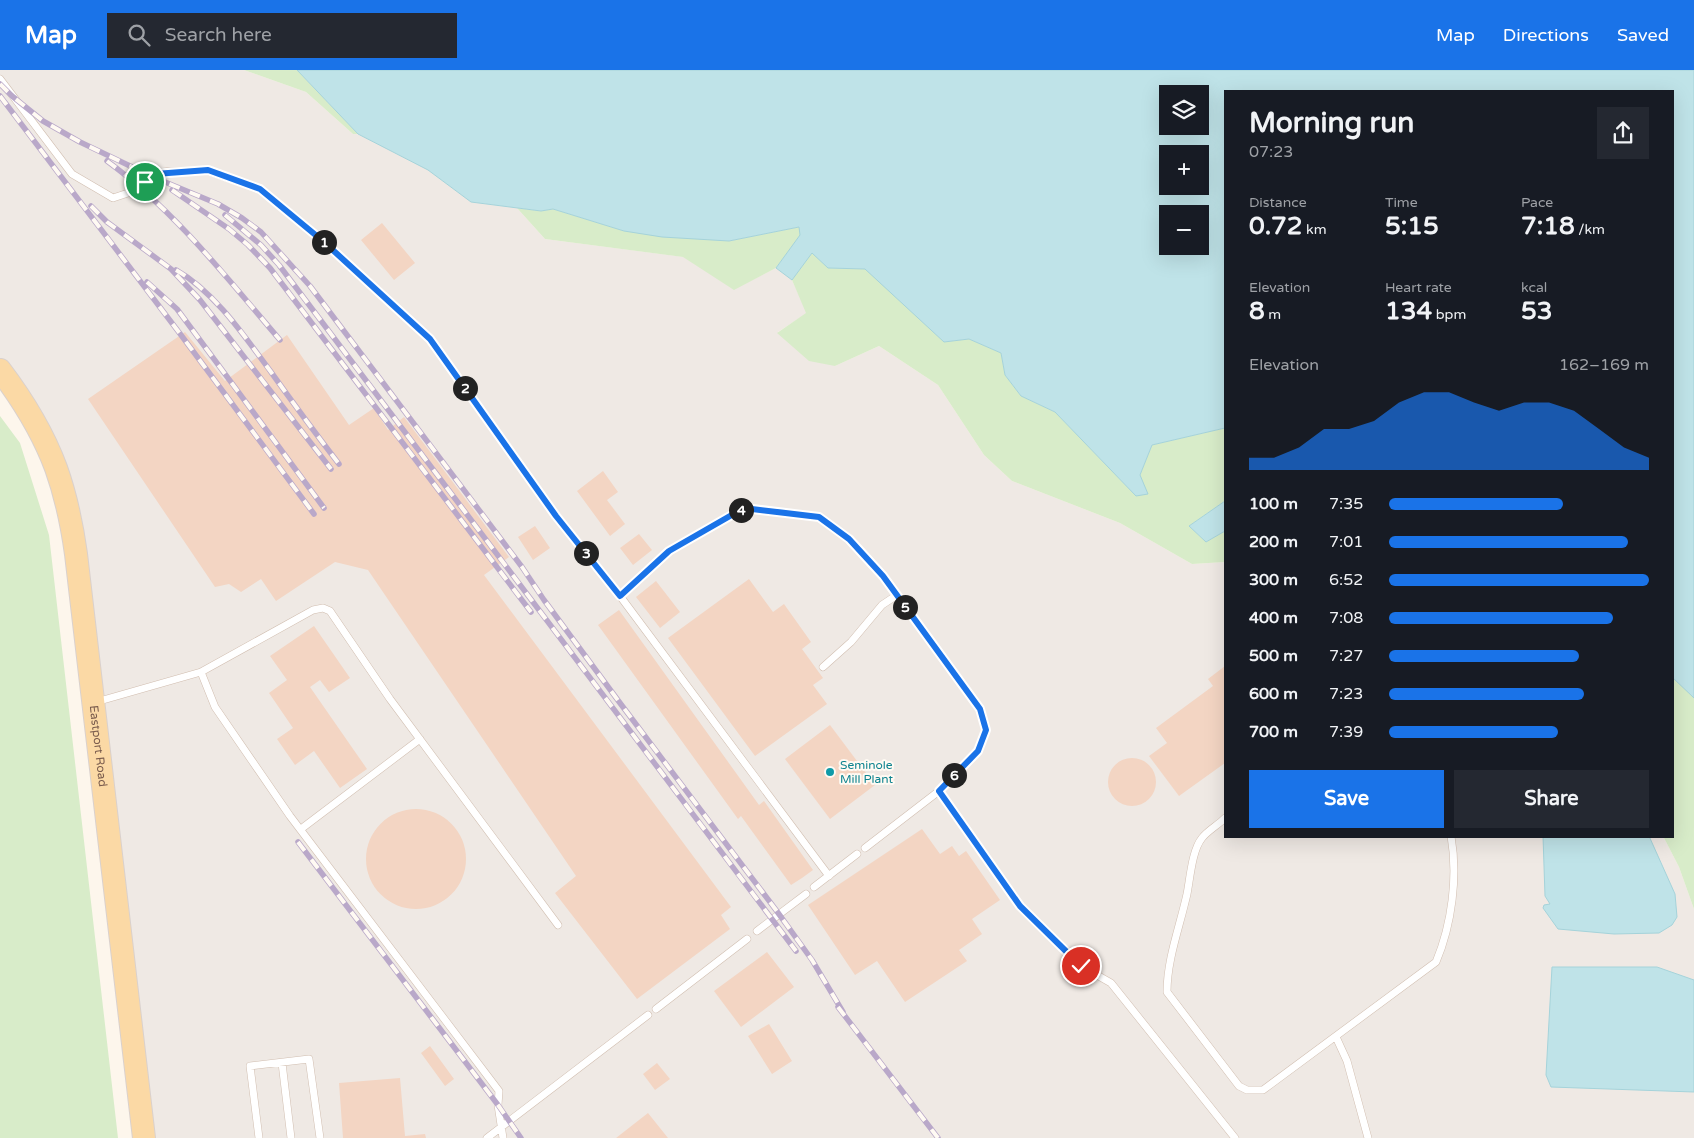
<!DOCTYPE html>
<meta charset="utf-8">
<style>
body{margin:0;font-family:"Varela Round",sans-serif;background:#242831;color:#f1f3f6;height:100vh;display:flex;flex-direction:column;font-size:19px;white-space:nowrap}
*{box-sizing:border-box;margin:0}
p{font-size:16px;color:#9ea1a6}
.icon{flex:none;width:28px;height:28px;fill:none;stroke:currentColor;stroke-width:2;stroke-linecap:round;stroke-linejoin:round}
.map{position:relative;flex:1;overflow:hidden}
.drawer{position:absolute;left:1224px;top:20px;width:450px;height:748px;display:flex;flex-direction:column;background:#171b24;border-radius:0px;box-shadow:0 5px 20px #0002}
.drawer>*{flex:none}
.buttons{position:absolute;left:1159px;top:15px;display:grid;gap:10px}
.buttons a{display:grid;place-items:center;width:50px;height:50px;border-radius:0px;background:#171b24;box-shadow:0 5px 20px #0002;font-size:25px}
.pin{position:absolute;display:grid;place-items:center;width:42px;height:42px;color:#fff;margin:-21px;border:2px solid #fff;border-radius:50%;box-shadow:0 1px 5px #0007}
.km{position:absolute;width:25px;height:25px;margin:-12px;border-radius:50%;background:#222;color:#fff;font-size:14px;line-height:25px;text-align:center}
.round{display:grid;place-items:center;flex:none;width:52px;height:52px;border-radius:0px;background:#242831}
.head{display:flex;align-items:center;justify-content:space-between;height:85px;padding:0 25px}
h1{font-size:28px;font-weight:700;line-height:38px}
.metrics{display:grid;grid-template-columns:repeat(3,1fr);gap:8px;height:85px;padding:5px 25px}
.metrics div{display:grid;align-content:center}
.metrics b{font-size:25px;font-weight:700}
.metrics small{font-size:14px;font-weight:400}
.metrics p{font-size:14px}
.chart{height:140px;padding:10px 25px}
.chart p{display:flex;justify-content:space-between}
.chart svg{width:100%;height:90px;margin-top:5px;fill:#1a73e8;opacity:.7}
.cta{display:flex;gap:10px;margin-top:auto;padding:10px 25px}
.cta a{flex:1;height:58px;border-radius:0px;background:#1a73e8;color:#fff;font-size:20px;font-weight:700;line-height:58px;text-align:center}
.cta a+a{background:#242831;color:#f1f3f6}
ul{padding:0 25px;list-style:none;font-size:16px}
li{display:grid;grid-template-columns:80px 60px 1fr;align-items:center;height:38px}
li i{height:12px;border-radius:6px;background:#1a73e8}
header{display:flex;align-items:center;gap:30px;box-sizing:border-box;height:70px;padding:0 25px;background:#1a73e8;color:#fff}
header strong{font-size:24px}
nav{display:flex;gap:28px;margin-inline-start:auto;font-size:18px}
.search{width:350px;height:45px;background:#242831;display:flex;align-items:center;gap:12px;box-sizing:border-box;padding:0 18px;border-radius:0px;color:#9ea1a6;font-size:19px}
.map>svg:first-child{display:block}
</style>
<header>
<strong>Map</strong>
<div class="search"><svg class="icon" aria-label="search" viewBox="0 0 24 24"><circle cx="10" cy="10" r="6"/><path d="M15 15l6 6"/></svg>Search here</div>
<nav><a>Map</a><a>Directions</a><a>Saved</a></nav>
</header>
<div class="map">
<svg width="1694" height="1068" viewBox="0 0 1694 1068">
<rect width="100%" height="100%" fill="#fdf6ec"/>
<path fill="#efe9e4" d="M0,0H244L306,22L353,64H358L428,100L471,132L517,138L545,169L684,187L734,219L776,198L792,210L807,243L778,262L835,296L879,276L938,315L984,385L1012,411L1120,453L1192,494L1225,492V766H1663L1679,797L1694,839V1068H152L81,461L19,313L0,289Z"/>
<path fill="#d8ecc9" d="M244,0H297L358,64H353L306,22Z
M517,138L541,141L553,139L624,161L729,171L799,157L801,165L776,198L734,220L683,187L545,169Z
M812,182L828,198L866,199L944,272L969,269L1001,283L1005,305L1021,326L1055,342L1136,426L1140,405L1152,375L1225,358V431L1189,456L1206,472L1225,461V492L1192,494L1120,453L1012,411L984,385L938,315L879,276L835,296L809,291L777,263L806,243L792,210Z
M0,346L20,373L49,465L118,1068H0Z
M1673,607L1694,628V839L1679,797L1663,766H1672Z"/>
<path fill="#bfe3e8" stroke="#a5d3da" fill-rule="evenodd" d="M297,0H1694V628L1672,607V21H1225V358L1152,375L1140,405L1148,424L1136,426L1055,342L1021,326L1005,305L1001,283L969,269L944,272L865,199L828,198L812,183L792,210L776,198L800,165L799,157L729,171L662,167L624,161L553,139L541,141L471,132L428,100L358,64ZM1168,24H1200V56H1168ZM1168,84H1200V116H1168ZM1168,144H1200V176H1168Z
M1225,431V461L1206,472L1189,456Z
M1543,766H1649L1675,824L1677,847L1672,855L1659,863L1614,864L1558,859L1543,838L1544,835L1550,834L1545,826Z
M1552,897H1657L1694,910V1022L1551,1017L1546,1005Z"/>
<path fill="#f3d5c3" d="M382,153L415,193L394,210L361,170Z
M185,262L225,311L287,265L349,355L374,338L388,360L404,347L509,487L484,505L731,837L721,845L730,859L637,929L555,823L576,806L368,500L335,492L276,531L261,509L241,522L229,514L215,517L88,329Z
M603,401L618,422L607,430L625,454L610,466L577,421Z
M535,456L550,478L533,490L518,467Z
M639,464L652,480L633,495L620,478Z
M749,509L773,542L784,534L811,572L802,579L823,608L813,615L827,634L755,686L668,568Z
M656,511L680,542L660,558L636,527Z
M619,540L759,735L764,731L813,800L802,808L791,815L741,746L738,749L598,555Z
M314,556L350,608L329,622L320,610L310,617L367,699L340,718L314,681L295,695L277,669L293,658L269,623L287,610L270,586Z
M1225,596V693L1179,726L1149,686L1167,673L1156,658L1213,616L1208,609Z
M830,655L875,715L830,749L785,689Z
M1108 712a24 24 0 1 1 48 0a24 24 0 1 1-48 0Z
M366 789a50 50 0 1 1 100 0a50 50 0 1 1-100 0Z
M922,759L940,784L952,776L959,786L966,781L1000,830L972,849L982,864L959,880L967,891L905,932L877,891L855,905L808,835Z
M767,882L794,917L741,957L714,921Z
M769,954L792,991L772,1004L748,966Z
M430,976L454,1009L445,1016L421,983Z
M657,993L670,1009L655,1020L643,1004Z
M400,1008L405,1066L425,1064L426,1068H343L339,1013Z
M648,1043L668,1068H616Z"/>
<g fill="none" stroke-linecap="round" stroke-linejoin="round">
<defs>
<path id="service" d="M0,9L72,104L113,128L131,122L155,103L171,101H208L260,119L324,172L430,269L556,446L620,526L669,481L744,438L819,447L849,469L883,506L980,639L986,660L978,681L939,721
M620,526L829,806
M823,597L851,572L882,535L897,525
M201,602L313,540L323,538L330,541L390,629L558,855
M96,632L201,602L215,637L290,746L499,1021L498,1035L503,1068
M1225,748C1218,755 1207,761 1202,768C1192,780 1190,809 1187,824C1180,856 1167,889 1167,922L1239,1016L1247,1020H1263L1436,892C1452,854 1458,806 1451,766
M301,759L420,669
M865,778L939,721L1020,836L1081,896L1111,913L1235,1068
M814,817L857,784
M757,861L806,824
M656,939L747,869
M1336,967L1347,991L1368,1068
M282,993L291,1068
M259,1068L250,996L309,989L320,1068
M487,1068L648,945"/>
<g id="primary">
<path id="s1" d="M0,300C22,329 43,363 56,398C66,426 72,455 76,484L144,1068"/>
</g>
</defs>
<use href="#service" stroke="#d1beb0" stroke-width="8"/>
<use href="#primary" stroke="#dad1cd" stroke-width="24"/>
<use href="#service" stroke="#fff" stroke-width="7"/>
<use href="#primary" stroke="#fbd9a5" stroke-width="22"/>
<defs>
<path id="rail" d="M0,14L12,26L43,51L80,72L153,107L218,134L242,148L261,162L310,216L522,497L544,530L620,633L776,840L812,890L843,942
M0,26L181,265L314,444
M107,91C174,140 227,208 280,270
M172,120L229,159L248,175L270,198L531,542
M91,136L107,152L171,199L200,230L331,399
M225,145L261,175L279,195L796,881
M176,200C215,222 245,267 271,302C293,333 316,364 339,394
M147,212L177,239L324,438
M298,772L498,1035L521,1068
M838,937L938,1068"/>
</defs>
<use href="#rail" stroke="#b9a8c9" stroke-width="5.5"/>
<use href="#rail" stroke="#fffaf3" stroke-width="4" stroke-dasharray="11" stroke-linecap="butt"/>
</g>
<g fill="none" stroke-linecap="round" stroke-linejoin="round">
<defs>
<path id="route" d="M145,112L155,104L208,100L260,119L324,172L430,269L556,446L620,526L669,481L744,438L819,447L849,469L883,506L980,639L986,660L978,681L939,721L1020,836L1081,896"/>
</defs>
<use href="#route" stroke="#fff" stroke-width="10"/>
<use href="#route" stroke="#1a73e8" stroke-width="6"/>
</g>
<circle fill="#0f9aa8" stroke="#fffaf3" stroke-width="2" cx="830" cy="702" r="5"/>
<g text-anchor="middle" stroke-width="4" stroke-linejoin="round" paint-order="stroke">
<g font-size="12" fill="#7a5c4d" stroke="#fffaf3">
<text dy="4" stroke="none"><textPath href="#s1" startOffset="395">Eastport Road</textPath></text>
</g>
<g font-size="12" fill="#0d838f" stroke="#fffaf3" text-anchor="start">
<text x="840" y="699">Seminole<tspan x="840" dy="14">Mill Plant</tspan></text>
</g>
</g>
</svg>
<div class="buttons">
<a><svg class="icon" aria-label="layers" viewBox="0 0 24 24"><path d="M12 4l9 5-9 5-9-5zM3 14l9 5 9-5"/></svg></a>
<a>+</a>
<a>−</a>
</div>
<div class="pin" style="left:145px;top:112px;background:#1e9e55"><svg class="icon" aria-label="arrive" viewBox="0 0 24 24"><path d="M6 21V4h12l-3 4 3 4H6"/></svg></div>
<div class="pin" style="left:1081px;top:896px;background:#d93025"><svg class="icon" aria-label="check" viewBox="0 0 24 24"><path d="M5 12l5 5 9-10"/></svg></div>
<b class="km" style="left:324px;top:172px">1</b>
<b class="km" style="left:465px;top:318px">2</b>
<b class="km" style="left:586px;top:483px">3</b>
<b class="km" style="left:741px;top:440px">4</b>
<b class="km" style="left:905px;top:537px">5</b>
<b class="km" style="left:954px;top:705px">6</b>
<section class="drawer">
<div class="head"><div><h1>Morning run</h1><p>07:23</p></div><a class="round"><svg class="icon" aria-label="share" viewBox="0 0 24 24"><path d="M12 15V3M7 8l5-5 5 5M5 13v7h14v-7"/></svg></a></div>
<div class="metrics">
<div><p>Distance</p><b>0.72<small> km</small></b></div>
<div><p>Time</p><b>5:15</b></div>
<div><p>Pace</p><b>7:18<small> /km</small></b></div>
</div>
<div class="metrics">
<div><p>Elevation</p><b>8<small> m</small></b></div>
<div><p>Heart rate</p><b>134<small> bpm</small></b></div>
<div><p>kcal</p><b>53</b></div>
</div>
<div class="chart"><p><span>Elevation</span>162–169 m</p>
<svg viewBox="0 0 160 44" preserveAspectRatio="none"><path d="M0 44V38L10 38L20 33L30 24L40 24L50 20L60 11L70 6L80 6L90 11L100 15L110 11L120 11L130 15L140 24L150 33L160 38V44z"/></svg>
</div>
<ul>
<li><b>100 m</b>7:35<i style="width:67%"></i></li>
<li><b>200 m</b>7:01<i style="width:92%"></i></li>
<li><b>300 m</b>6:52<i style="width:100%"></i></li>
<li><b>400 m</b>7:08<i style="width:86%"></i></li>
<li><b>500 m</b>7:27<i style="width:73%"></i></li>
<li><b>600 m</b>7:23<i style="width:75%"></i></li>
<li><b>700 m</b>7:39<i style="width:65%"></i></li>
</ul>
<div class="cta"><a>Save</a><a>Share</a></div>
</section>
</div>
